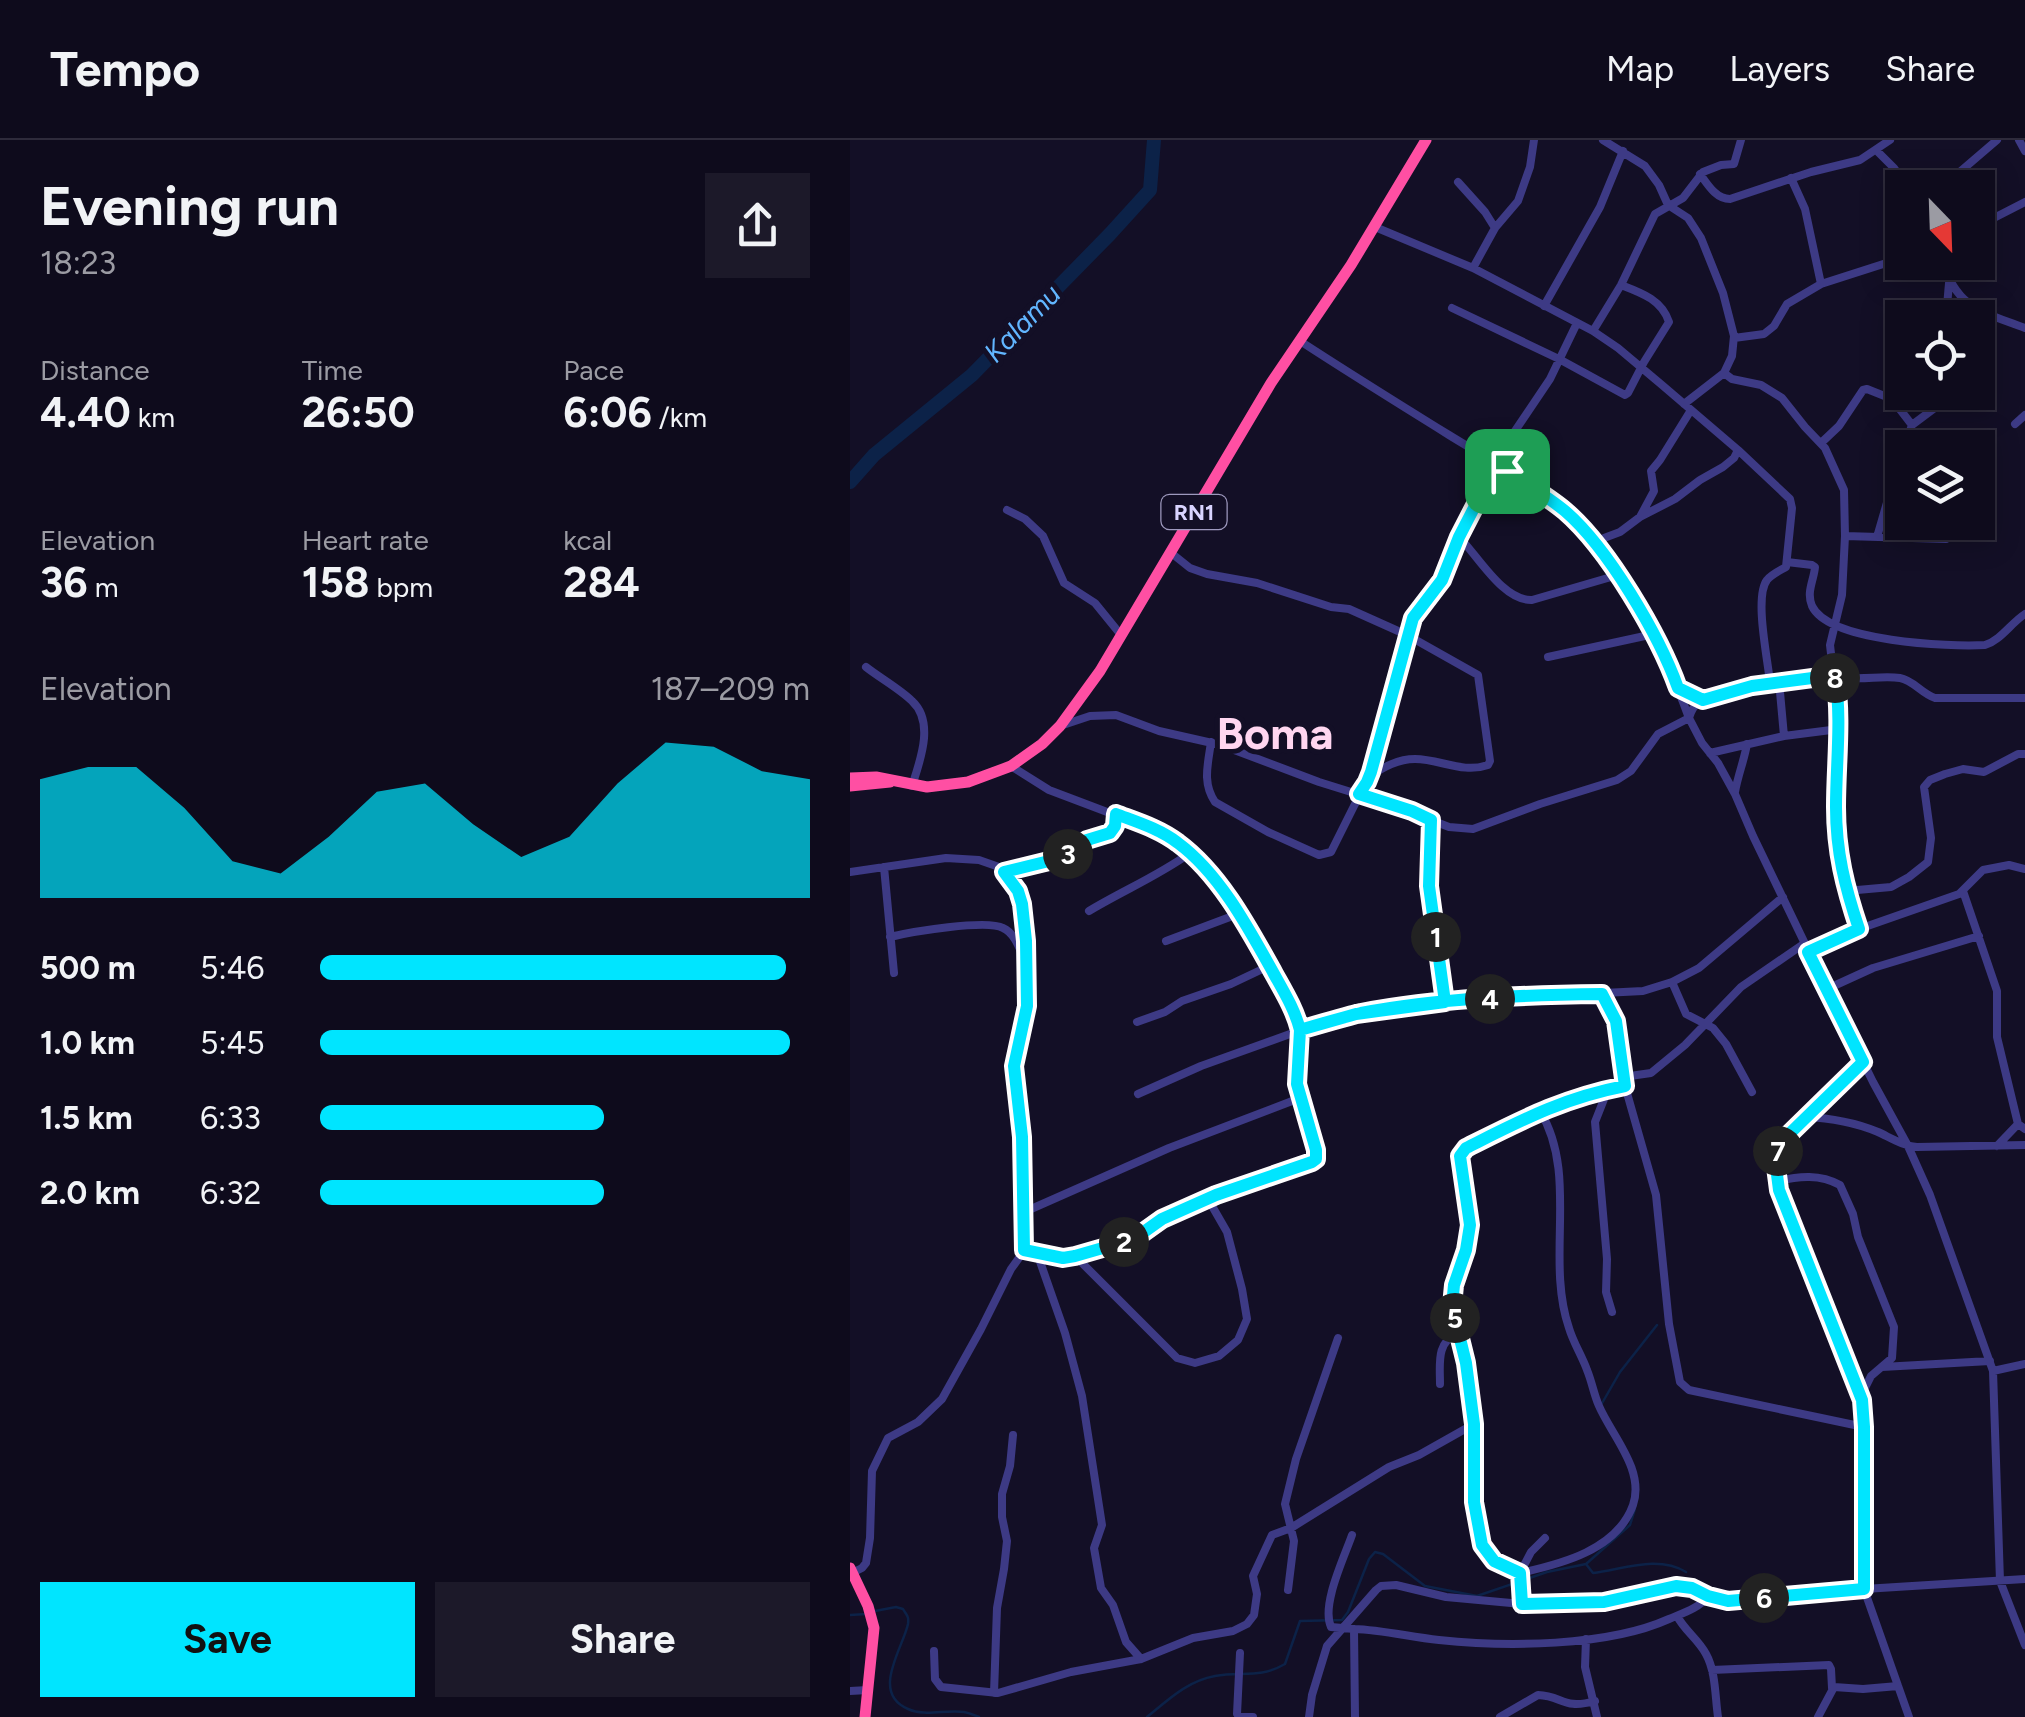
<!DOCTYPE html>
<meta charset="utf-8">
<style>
body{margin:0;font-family:Figtree,sans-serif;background:#1c1929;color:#f1f3f6;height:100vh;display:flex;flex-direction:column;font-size:38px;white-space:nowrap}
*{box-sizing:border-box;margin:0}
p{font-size:32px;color:#9b9ba3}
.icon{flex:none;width:55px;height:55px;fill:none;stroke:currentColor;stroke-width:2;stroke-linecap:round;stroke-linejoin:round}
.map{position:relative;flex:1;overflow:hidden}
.panel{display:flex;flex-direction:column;background:#0e0b1c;width:850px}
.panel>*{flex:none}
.needle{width:65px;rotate:157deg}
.fabs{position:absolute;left:1035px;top:30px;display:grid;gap:20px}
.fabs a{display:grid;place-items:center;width:110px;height:110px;border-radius:0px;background:#0e0b1c;box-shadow:0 5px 25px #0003,0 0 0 2px #2e2b3b;font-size:50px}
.pin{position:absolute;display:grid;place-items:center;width:85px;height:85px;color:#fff;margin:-42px;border-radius:20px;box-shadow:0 5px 15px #0006}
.km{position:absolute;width:50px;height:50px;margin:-25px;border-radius:50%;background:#222;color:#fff;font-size:28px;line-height:50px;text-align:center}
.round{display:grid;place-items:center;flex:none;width:105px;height:105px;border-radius:0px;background:#1c1929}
.summary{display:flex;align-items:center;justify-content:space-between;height:170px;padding:0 40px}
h1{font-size:55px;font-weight:700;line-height:75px}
.stats{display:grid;grid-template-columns:repeat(3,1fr);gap:15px;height:170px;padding:10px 40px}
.stats div{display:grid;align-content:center}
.stats b{font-size:42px;font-weight:700}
.stats small{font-size:28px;font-weight:400}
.stats p{font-size:28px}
.chart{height:280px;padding:20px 40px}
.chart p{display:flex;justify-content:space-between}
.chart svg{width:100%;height:180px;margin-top:10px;fill:#00e5ff;opacity:.7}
.action{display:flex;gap:20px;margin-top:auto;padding:20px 40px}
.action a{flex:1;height:115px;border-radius:0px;background:#00e5ff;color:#111;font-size:40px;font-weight:700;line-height:115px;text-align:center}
.action a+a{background:#1c1929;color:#f1f3f6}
ul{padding:0 40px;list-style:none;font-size:32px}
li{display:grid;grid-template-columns:160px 120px 1fr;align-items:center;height:75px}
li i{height:25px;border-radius:12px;background:#00e5ff}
header{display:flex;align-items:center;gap:60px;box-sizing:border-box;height:140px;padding:0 50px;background:#0e0b1c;border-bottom:2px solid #2e2b3b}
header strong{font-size:48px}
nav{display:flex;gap:55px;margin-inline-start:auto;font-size:35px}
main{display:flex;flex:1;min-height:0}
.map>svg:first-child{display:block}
</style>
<header>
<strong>Tempo</strong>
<nav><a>Map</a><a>Layers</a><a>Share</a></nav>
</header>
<main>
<section class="panel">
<div class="summary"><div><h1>Evening run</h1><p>18:23</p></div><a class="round"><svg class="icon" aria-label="share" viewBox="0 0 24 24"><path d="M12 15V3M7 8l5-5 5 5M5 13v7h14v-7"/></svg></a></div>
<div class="stats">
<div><p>Distance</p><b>4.40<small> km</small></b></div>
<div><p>Time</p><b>26:50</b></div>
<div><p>Pace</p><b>6:06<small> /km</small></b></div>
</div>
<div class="stats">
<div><p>Elevation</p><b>36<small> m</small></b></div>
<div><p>Heart rate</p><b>158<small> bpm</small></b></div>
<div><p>kcal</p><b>284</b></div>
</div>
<div class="chart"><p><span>Elevation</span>187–209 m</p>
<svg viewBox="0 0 160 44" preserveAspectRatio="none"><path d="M0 44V15L10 12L20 12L30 22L40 35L50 38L60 29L70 18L80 16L90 26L100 34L110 29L120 16L130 6L140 7L150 13L160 15V44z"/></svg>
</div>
<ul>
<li><b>500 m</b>5:46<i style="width:95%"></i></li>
<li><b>1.0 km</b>5:45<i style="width:96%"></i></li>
<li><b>1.5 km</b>6:33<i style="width:58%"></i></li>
<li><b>2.0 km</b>6:32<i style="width:58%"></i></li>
</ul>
<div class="action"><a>Save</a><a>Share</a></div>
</section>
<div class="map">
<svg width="1175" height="1577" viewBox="0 0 1175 1577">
<rect width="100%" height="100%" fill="#130f26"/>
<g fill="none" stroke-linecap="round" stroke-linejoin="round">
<path stroke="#0c2248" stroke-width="2.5" d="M751,1265L770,1232L807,1185
M736,1424L743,1433C774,1429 808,1415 836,1432
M25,1471L46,1467L53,1469C57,1476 59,1476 58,1484C53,1508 20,1553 58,1569C75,1577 96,1569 114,1572C119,1573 124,1575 129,1577
M0,1475L17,1474
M297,1577C318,1560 337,1541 365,1536C392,1531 409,1539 435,1524L450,1481L492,1480L498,1472L519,1419L525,1412L533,1414L575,1446L627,1456L697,1432L736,1424L780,1385L785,1369"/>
<path stroke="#0c2248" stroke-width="14" d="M0,342L24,315L122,235L260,94L300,50L304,0"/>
<path stroke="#3d3a85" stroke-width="8" d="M753,0L795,26L809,45L818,65L838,78L851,98L873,153L884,196L882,216L874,233L834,264
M1169,0L1175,11
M1027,11L1044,28L1058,48
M850,34C858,45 866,59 880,59L961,32L1010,20L1040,0
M941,38L955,69L971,144
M608,42L635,72L645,88
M1091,48L1147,0
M525,87L623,128L743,191L768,208L812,245L888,310L940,359L942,368L936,427C929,431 922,434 917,440C904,457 918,520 920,543
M1128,90L1140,80L1175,62
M1093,122C1107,169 1133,172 1175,188
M623,128L645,88L668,61L680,27L684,0
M694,166L750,67L773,11
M602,168L709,219L775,255L778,253L794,222L819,182C812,160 792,153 771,145
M1096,178L1099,143
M743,191L771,145L805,74L833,58L853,32L871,25L884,24L891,0
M884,198L914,194L924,186L937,164L971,144L1052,118
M450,201C499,233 549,264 599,295C641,321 696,350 730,386C781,439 814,510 839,578L808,594L781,631L767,640L690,664L623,689L599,687L581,680L579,745L595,861
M874,233L882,239L911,245L932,258L955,287L975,308L994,350L995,396L992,455L980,505L988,574L986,681L992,737L1009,789
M1165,284L1175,275
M971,303L989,286L1013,250L1017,249L1042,259L1062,285
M1054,308L1062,285L1086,267L1091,252
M644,322L700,239L727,183
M157,370L175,379L193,396L214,443L245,463L271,495
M790,377L825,359L850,340L873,327L884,318L888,310
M995,396L1096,399
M609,397C628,416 653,461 682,460L768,435
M1027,397L1052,311
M745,404L754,398L770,392L790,377L804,351L801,331L810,320L841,270
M320,412L340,428L357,434L407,443L481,467L499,469L557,495L628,535L640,621L638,625C613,634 590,619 565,619C548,619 534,627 520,636
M937,422L962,425L965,427C964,440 956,452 962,466C979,502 1099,507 1135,505C1151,500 1161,483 1175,474
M698,517L804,494
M16,527C30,538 50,549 62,561C85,582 70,621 62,646
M929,541L934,596
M1175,558H1085C1072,554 1063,540 1050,538C1029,535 1006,542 985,535C956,538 866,546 847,564C842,568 841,572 839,578L852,603L868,623L885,654L903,696L959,812L1023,942L1058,1006L1080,1055L1143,1231L1150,1441L1175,1505
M210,586L240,576L266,575L309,591L371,605L469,642L562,671L581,680
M361,602C358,624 352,643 365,662L418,692L469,715L481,712L521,632L563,479L591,440L609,397L627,365L652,342L657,331
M860,613L934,596L989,589
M161,626L199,650L310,692L340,713L373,751L419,826L448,881L451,890L447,944L467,1015L462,1021L366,1055L312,1079L284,1099L248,1110L213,1118L174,1111
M885,652C888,635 894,621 897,604
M34,727L44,833
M0,732L96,718L129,720L149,727L169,751L172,764L176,801L177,867L164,927L173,997L174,1111L161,1129L131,1189L92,1259L68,1282L38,1298L22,1331L20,1398L16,1423L12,1428L2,1433
M154,732L203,720L219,713L237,700L260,693L265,686L266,674
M996,751L1041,747L1059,737L1078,722L1081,698L1074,647L1080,640L1095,634L1113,629L1134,632L1168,614H1175
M1113,751L1147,851V897L1168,984
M239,771C272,751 308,736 340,713
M40,797C60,792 137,779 153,788C165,793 170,810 175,821
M316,801L388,774
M959,812L1009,789L1109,754L1133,730L1159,725L1175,729
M822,842L836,874L863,888L876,904L902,952
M977,849L1023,828L1129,796
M752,854L766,881L775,946L806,1055L819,1184L830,1242L839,1250L1014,1287
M287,882L315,872L332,861L381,844L419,826
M1013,922L931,1002L926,1027L929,1050L1012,1260L1014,1287V1449L1059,1577
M773,937L801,933L835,905L891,847L955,803
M288,954L351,926L451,890L506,874L595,861L793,851L822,842L849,828L933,757
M955,977C981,978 1004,982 1028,992C1041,998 1053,1006 1067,1007L1175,1005
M1147,1006L1168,984L1175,989
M928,1041C949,1036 970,1034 990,1045L1003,1074L1008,1097L1044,1187L1042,1218L1021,1236L1011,1256
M172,1073L319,1008L450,958
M187,1113L215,1193L232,1256L252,1385L244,1408L251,1448L263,1465L276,1502L291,1519
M225,1116L327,1218L345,1223L369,1216L388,1200L397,1179L392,1149L377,1092L358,1059
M762,1172L756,1152L757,1119L745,982L758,949L775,946
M1032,1227L1140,1221
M1143,1231L1175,1224
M590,1244C590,1223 586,1203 608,1192
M624,1284C623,1317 617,1394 641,1419C648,1426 661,1429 670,1433L672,1464
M502,1395C494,1418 471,1465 481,1487L504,1489L505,1577
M670,1433C711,1424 767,1410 783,1365C795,1330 762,1296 749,1266C744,1255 742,1242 737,1230C732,1216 723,1202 719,1188C695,1118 729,1035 690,971
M670,1433L681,1412L695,1398
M438,1450L444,1401L435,1364L446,1319L488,1198
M827,1476C835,1491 848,1499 856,1514C866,1532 865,1557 868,1577
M504,1489C533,1490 560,1497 589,1500C655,1507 757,1507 819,1479C833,1473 849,1468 859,1456
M736,1499L735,1527L747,1577
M84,1511L85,1539L91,1547L148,1553L221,1532L291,1519L343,1498L383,1491L397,1484L404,1475L407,1454L403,1436L422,1395L441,1388L539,1327L569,1315L624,1284L616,1223L602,1166L604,1145L616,1110L620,1085L610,1016L611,1012L704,965L758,949
M390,1513L387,1574L390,1577H403
M862,1530L979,1525L981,1529L982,1548
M0,1551L18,1550
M144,1553L147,1468L154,1429L157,1401L152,1377V1354L160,1326L163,1295
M459,1577L462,1555L477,1506L526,1450L531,1446L546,1445L596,1457L672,1464L754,1462L826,1446L842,1448L859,1456L877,1461L1014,1449L1175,1439
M650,1577L688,1555C713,1556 713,1570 745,1561
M968,1577L984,1547L1013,1549L1048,1546"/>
<path stroke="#ff4fa3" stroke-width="11" d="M0,638L26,637L77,647L118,642L161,626L192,604L210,586L250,531L421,243L501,125L576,0
M0,646L40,642
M0,1428L18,1466L24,1488L15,1577"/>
</g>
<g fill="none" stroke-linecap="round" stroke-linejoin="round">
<defs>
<path id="route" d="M657,331L652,342L626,364L609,397L592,440L563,478L521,632L517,642L509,654L562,671L581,680L579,746L595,862L506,874L450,890L447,944L466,1010V1019L462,1022L366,1055L312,1079L284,1099L225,1116L213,1118L174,1110L172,997L164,926L177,866L176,801L172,764L168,751L154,732L203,720L219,713L237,700L260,693L265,686L266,674C287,682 310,689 328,703C370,734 399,789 424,834C434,852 445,870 450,890C470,884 490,878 511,873C589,858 672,855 752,854L766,881L775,946C713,958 672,980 616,1008L610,1016L620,1085L616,1110L604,1145L602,1166L616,1223L624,1284V1362L632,1405L644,1421L670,1433L672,1464L754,1462L826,1446L842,1448L858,1456L878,1461L1014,1449V1287L1012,1260L929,1050L926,1027L931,1002L1013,922L958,812L1009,789C995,747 986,712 986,667C986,623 992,579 985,535L902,546L853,560L828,548C809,495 758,408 715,371C697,356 676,344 657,331"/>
</defs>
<use href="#route" stroke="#fff" stroke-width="20"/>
<use href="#route" stroke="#00e5ff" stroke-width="12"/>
</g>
<g text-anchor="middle" stroke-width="10" stroke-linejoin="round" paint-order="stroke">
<rect fill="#130f26" stroke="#9e99be" stroke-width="2.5" x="311.5" y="355" width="65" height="34" rx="8"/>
<g font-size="22" font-weight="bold" fill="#d9d4ff">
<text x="344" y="380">RN1</text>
</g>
<g font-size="28" font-style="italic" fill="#62b6ff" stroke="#130f26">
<text transform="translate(172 183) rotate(-46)" y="10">Kalamu</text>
</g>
<g font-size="45" font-weight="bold" fill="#ffd6f0" stroke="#130f26">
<text x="425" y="609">Boma</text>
</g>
</g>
</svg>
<div class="fabs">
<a><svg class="needle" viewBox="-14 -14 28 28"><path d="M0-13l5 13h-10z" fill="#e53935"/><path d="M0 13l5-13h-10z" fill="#9b9ba3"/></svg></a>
<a><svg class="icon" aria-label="locate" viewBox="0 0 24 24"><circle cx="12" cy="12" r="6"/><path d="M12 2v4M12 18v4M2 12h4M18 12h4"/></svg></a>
<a><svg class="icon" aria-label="layers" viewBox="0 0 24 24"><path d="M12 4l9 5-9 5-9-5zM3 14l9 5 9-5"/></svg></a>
</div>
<div class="pin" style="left:657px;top:331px;background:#1e9e55"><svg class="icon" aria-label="arrive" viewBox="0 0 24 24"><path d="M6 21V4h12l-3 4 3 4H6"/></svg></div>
<b class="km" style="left:586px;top:797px">1</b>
<b class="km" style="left:274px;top:1102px">2</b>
<b class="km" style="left:218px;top:714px">3</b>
<b class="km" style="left:640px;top:859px">4</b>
<b class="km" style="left:605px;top:1178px">5</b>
<b class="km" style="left:914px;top:1458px">6</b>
<b class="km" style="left:928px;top:1011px">7</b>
<b class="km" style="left:985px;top:538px">8</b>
</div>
</main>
